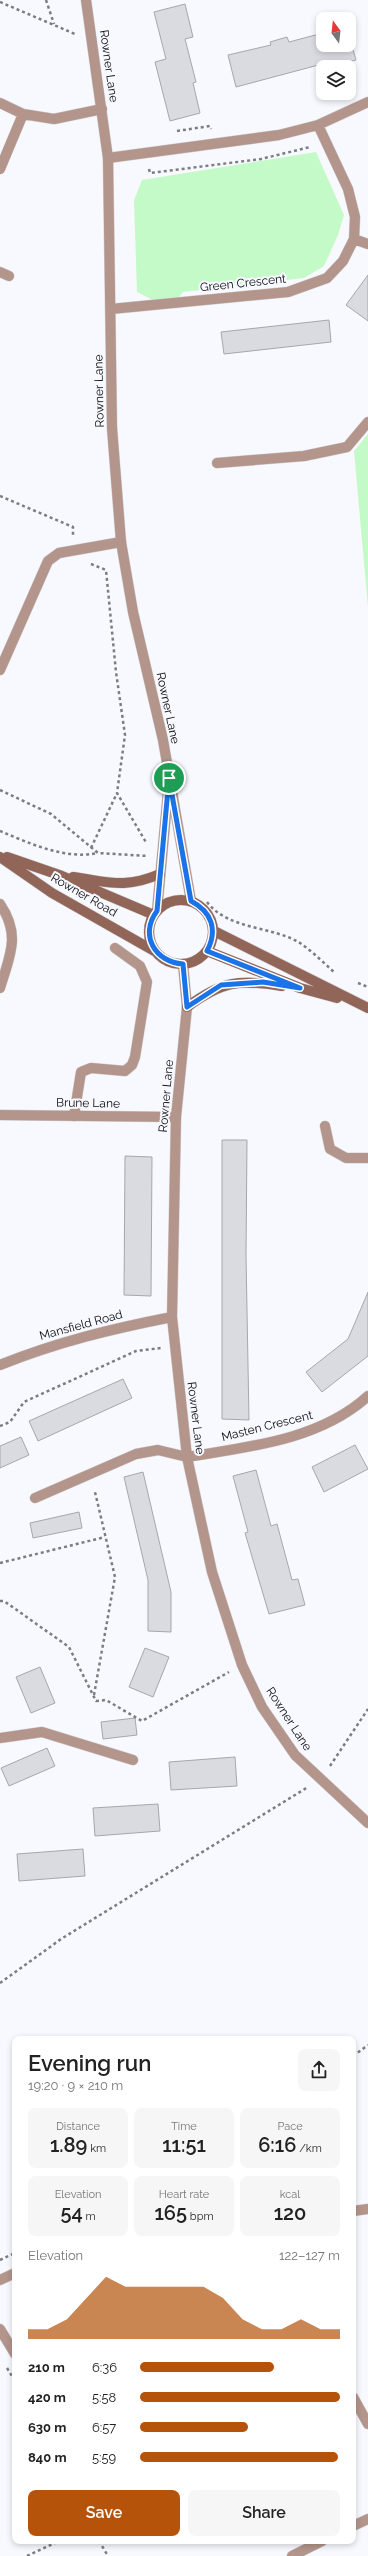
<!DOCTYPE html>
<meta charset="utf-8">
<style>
body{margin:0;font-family:Raleway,sans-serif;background:#f6f6f6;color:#222;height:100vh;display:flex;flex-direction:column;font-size:15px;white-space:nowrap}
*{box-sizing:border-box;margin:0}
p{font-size:13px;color:#767676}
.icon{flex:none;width:22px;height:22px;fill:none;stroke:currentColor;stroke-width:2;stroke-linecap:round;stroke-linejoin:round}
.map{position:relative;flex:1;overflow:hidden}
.side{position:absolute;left:12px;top:2036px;width:344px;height:508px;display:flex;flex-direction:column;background:#fff;border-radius:8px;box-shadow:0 2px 6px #0003}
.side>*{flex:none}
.needle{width:26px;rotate:345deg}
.fabs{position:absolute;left:316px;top:12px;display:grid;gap:8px}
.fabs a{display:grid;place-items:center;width:40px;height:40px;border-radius:8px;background:#fff;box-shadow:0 2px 6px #0003;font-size:20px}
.pin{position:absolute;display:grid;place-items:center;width:34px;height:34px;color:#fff;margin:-17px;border:2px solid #fff;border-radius:50%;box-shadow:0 1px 4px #0007}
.round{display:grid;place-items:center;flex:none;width:42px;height:42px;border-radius:8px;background:#f6f6f6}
.summary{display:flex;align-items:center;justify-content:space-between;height:68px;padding:0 16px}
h1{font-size:22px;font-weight:600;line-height:30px}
.stats{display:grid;grid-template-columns:repeat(3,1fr);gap:6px;height:68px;padding:4px 16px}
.stats div{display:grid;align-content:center;border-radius:8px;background:#f6f6f6;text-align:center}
.stats b{font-size:20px;font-weight:600}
.stats small{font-size:11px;font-weight:400}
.stats p{font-size:11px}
.chart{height:112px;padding:8px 16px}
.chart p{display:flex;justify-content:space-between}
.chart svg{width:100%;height:72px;margin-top:4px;fill:#b45309;opacity:.7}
.primary-button{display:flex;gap:8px;margin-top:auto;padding:8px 16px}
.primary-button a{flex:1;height:46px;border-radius:8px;background:#b45309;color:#fff;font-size:16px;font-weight:600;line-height:46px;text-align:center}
.primary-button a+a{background:#f6f6f6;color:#222}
ul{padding:0 16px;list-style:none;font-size:13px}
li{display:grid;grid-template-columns:64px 48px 1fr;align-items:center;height:30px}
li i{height:10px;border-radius:5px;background:#b45309}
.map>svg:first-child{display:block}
</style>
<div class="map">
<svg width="368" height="2556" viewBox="0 0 368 2556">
<rect width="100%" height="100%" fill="#f8f8ff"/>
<path fill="#c4fac7" d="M316,152L344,215L338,235L324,266L304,278L183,292L179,297L153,300L137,292L134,200L142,180Z
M368,434V607L354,451Z"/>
<path fill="#dadae1" stroke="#a6a6ad" d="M185,4L193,37L185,39L196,82L193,83L200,113L170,121L155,62L166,59L154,12Z
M323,33V45H349V35L356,60L330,67H327L326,63L236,87L228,55L271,45L270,42L287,37L289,42Z
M368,275V321L346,305Z
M329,320L331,342L224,354L221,332Z
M222,1140H247L246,1255L249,1420L222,1419Z
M125,1156L152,1157L151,1296L124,1295Z
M368,1292V1356L322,1392L306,1372L348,1339Z
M123,1379L132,1398L38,1441L29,1421Z
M21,1437L29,1455L0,1468V1446Z
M355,1445L368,1469L324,1492L312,1467Z
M256,1470L271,1526L277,1524L292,1580L298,1579L305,1605L269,1614L245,1533L248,1532L233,1476Z
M143,1472L171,1592V1632L148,1631V1580L124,1477Z
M79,1512L82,1528L33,1538L30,1523Z
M145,1648L169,1657L153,1697L129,1687Z
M40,1667L55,1703L31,1713L16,1677Z
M135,1718L137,1735L103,1739L101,1722Z
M47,1748L55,1766L9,1786L1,1768Z
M235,1757L237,1786L171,1790L169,1762Z
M158,1804L160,1831L95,1836L93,1808Z
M83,1849L85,1876L19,1881L17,1854Z"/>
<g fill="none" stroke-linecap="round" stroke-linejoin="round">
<defs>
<path id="service" d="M217,463L304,456L347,447L368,422
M74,1116L81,1072L91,1068L125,1071L132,1065L135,1057L147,982L140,966L115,948
M35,1498L136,1454L158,1450L187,1457
M353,2211L368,2209"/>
<path id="minor" d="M0,103L23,114L54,119L102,109
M108,158L279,135L318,125L368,102
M0,169L23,114
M354,239L368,244
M0,272L9,276
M111,309L288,292L327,278L343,261L354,239L355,217L348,189L318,125
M0,670L48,561L59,553L121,542
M0,904C21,935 10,955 0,988
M183,964L187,1007L176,1117L172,1317L187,1457L212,1572L242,1665L262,1707L295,1755L368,1823
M0,1115L176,1117
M325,1126L330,1149L346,1158H368
M0,1365C57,1342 111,1329 172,1317
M187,1457C248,1447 320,1440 368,1396
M0,1738L42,1732L133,1760
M0,2280L15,2273
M0,2329L15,2354
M353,2397L368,2424
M353,2526L368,2519
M292,2556L322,2541"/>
<path id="tertiary" d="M86,0L108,158L112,428L121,542L133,612L163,740L191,901
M157,911L168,792"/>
<path id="secondary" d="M0,857L52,893L156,952
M7,857L62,876L154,915
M73,877C110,882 124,889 160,874
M149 932a32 32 0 1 1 64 0a32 32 0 1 1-64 0Z
M214,931L368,1008
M207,951L300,988L337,998
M187,1007C222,981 239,979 282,986"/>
</defs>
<use href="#service" stroke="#d2d2d8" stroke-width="11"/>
<use href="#minor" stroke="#d2d2d8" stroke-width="11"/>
<use href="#tertiary" stroke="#d2d2d8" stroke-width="11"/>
<use href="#secondary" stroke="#d2d2d8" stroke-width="11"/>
<path stroke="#7d7d81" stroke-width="2.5" stroke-dasharray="3 3" stroke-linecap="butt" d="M46,0L54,24
M0,2L75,34
M177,131L210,126L211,129
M149,169L150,173L261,159L310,147
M0,496L73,527V535
M91,564L106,570L116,672L125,735L117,793L147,844
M0,790L51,814L98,853L148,856
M0,831C29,843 65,860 97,853
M91,848L117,793
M207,902C228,930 273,926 300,943C312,951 324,963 335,973
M358,983L368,987
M0,1426L10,1422L24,1402L136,1351L161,1348
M0,1563L105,1537
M0,1601H4L69,1647L96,1701L106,1700L142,1721L229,1672
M94,1695L115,1577L95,1492
M330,1766L368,1709
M0,1983L61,1939L308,1787
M353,2056L368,2045
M0,2260L15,2253
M7,2368L15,2381
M99,2541L108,2556
M27,2556L59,2541"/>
<use href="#service" stroke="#b4958b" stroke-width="10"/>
<use href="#minor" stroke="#b4958b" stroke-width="10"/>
<use href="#tertiary" stroke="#b4958b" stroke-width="10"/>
<use href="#secondary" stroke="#916557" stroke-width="10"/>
</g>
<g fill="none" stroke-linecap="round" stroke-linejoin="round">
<defs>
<path id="route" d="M169,778L191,901C212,912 218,930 207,951L300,988L263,982L221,985L187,1007L183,964C155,962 139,935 157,911Z"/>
</defs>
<use href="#route" stroke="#fff" stroke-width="8"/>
<use href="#route" stroke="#1a73e8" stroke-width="5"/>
</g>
<g text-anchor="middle" stroke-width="4" stroke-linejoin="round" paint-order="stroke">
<g font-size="12" fill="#0c0c0e" stroke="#f8f8ff">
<text transform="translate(109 66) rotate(82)" y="4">Rowner Lane</text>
<text transform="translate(243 283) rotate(-6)" y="4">Green Crescent</text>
<text transform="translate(99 391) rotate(-91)" y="4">Rowner Lane</text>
<text transform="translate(168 708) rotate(78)" y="4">Rowner Lane</text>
<text transform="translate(84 895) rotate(30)" y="4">Rowner Road</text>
<text transform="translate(166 1096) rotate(-85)" y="4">Rowner Lane</text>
<text transform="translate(88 1103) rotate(1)" y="4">Brune Lane</text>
<text transform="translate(81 1325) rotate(-15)" y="4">Mansfield Road</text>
<text transform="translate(196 1418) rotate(83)" y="4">Rowner Lane</text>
<text transform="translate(267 1426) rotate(-14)" y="4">Masten Crescent</text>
<text transform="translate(289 1719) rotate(57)" y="4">Rowner Lane</text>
</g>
</g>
</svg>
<div class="fabs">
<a><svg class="needle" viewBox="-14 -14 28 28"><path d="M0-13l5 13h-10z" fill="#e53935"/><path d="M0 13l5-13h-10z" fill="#767676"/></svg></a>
<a><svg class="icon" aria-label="layers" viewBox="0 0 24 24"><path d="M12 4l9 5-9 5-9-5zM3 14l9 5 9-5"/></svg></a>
</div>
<div class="pin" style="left:169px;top:778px;background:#1e9e55"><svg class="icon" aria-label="arrive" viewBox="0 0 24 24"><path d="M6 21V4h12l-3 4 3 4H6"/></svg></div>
<section class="side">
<div class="summary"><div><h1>Evening run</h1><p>19:20 · 9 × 210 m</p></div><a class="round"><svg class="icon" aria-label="share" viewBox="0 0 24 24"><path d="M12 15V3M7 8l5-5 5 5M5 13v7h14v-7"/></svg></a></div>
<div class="stats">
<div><p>Distance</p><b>1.89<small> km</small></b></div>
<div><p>Time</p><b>11:51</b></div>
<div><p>Pace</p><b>6:16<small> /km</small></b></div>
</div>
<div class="stats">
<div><p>Elevation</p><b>54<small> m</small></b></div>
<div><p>Heart rate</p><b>165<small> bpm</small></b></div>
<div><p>kcal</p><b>120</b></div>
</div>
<div class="chart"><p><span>Elevation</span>122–127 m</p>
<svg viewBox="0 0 160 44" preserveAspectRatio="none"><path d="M0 44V38L10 38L20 32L30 19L40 6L50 12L60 12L70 12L80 12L90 12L100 19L110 32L120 38L130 38L140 32L150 38L160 38V44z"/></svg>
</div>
<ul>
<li><b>210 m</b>6:36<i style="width:67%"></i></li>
<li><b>420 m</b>5:58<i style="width:100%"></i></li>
<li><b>630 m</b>6:57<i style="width:54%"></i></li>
<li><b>840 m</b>5:59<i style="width:99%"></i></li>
</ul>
<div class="primary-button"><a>Save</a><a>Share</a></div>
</section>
</div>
